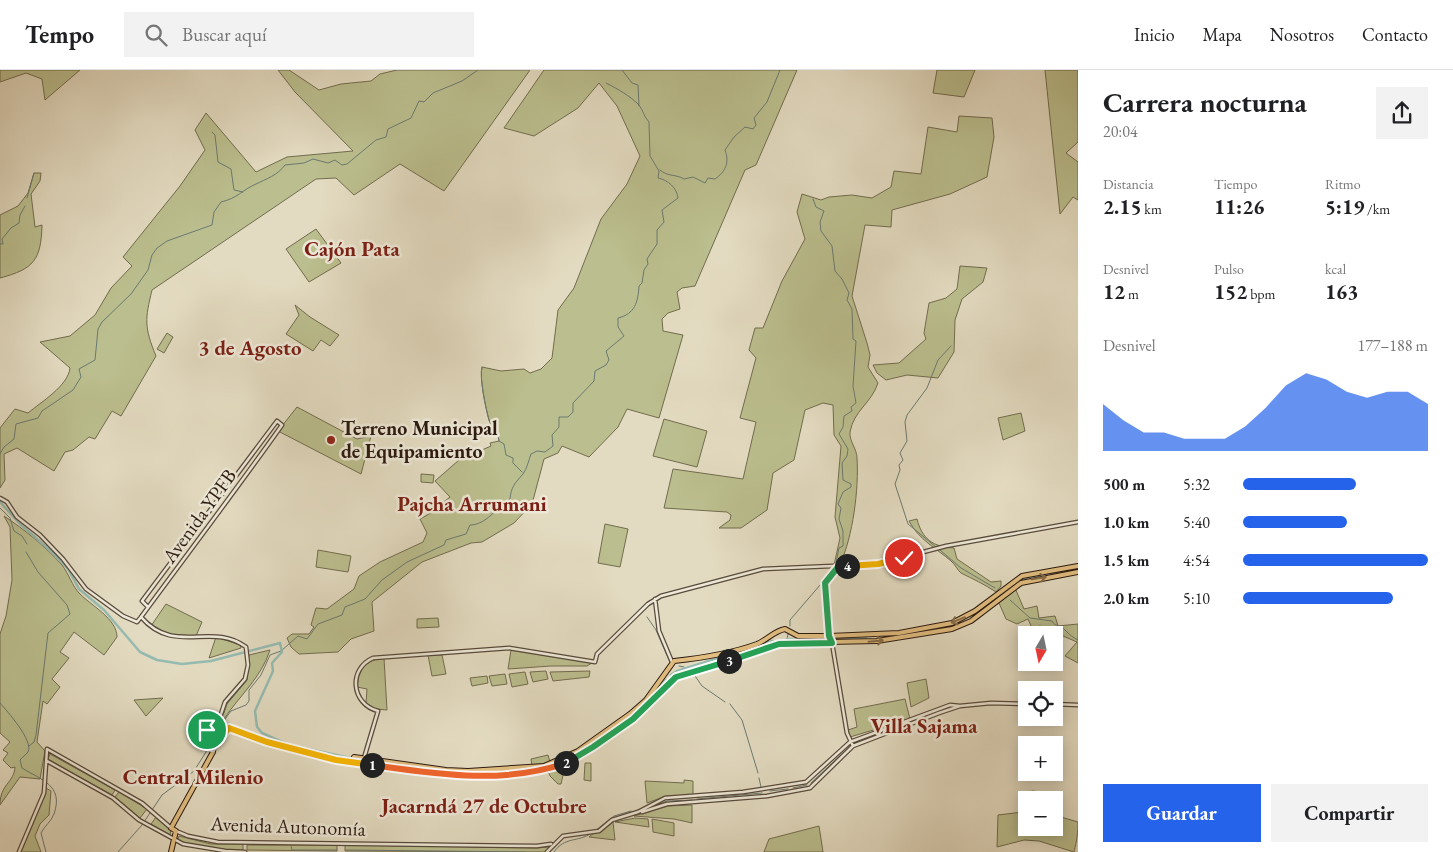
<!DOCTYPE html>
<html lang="es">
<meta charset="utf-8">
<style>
body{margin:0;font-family:"EB Garamond",serif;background:#f2f2f2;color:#202124;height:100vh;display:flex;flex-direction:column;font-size:19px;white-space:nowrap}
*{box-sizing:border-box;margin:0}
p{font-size:16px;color:#757577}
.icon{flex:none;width:28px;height:28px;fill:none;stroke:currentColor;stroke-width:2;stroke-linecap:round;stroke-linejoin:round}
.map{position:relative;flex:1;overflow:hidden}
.sheet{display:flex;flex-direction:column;background:#fff;width:375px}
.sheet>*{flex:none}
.needle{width:32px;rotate:189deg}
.fabs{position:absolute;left:1018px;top:556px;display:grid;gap:10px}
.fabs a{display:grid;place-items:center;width:45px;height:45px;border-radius:0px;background:#fff;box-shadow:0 2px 12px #0003;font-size:25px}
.pin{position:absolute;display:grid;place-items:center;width:42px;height:42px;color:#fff;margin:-21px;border:2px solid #fff;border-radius:50%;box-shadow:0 1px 5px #0007}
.km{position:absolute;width:25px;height:25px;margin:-12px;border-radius:50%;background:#222;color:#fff;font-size:14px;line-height:25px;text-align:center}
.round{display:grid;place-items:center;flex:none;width:52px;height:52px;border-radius:0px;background:#f2f2f2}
.head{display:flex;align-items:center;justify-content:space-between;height:85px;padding:0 25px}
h1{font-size:28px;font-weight:700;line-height:38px}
.stats{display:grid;grid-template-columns:repeat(3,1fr);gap:8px;height:85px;padding:5px 25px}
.stats div{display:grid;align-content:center}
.stats b{font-size:21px;font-weight:700}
.stats small{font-size:14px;font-weight:400}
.stats p{font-size:14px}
.chart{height:140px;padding:10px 25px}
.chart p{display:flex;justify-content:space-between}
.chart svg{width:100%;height:90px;margin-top:5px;fill:#2563eb;opacity:.7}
.button{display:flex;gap:10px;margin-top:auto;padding:10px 25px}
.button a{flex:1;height:58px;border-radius:0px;background:#2563eb;color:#fff;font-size:20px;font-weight:700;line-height:58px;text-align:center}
.button a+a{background:#f2f2f2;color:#202124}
ul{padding:0 25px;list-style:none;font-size:16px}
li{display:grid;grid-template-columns:80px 60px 1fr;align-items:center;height:38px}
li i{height:12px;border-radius:6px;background:#2563eb}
header{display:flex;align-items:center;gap:30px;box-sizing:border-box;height:70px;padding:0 25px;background:#fff;border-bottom:1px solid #e0e0e0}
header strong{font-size:24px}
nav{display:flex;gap:28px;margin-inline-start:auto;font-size:18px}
.search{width:350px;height:45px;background:#f2f2f2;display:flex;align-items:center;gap:12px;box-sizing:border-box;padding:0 18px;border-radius:0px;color:#757577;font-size:19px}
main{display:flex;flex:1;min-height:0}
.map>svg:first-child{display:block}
</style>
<header>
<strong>Tempo</strong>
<div class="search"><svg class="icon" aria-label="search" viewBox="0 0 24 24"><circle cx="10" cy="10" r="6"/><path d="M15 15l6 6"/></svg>Buscar aquí</div>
<nav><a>Inicio</a><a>Mapa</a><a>Nosotros</a><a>Contacto</a></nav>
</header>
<main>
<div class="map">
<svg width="1078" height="782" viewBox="0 0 1078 782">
<rect width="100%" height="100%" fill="#e3dbc1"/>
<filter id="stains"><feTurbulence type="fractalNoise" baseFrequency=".004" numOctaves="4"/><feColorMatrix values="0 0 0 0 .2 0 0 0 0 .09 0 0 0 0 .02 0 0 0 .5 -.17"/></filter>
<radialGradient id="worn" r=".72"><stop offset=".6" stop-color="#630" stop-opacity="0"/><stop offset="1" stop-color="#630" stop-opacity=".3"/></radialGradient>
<path fill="#bbbe8e" stroke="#726c4f" d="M0,0H80L45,30L42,9L26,3L0,12Z
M278,0H289L319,20L341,14L371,11L380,4L397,0H530L444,121L400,94L354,125L336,108L316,109L152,220C145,249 144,257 156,286L121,346L112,341L95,369L89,367L73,380L65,382L54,401L17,378L4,384L5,410L0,418V358L15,339L28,343C41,332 68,316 70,298L40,272L70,266L95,245L111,218L132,196L123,187L180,116L205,80L195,60L206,43L256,102L287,87L353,81L295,22Z
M544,0H797L756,95L745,100L695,216L682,218L677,222L680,239L668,243L662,249L663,261L683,265L659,348L627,339L618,357L589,387L562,376L558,383L544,389L532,434L514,453L482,472L471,473L422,492L372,532L374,561L351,569L338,582L299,584L291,577L287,568L292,564H309L314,557L311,555L316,538L327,539L354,519L359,506L380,492L423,472L427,463L420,449L429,444L450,427L435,411L459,390L491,376L490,373L499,371C498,362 492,358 489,350C486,339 479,307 482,297L501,301L524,299L530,303L541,299L552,288L558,240L574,218L601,149L627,114L640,86L617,36L599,13L578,38L534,66L504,58Z
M937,0H975L964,27L933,23Z
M1045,0H1078V72L1066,83L1078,92V130L1073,127L1060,144Z
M959,46L992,48L994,67L987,107L950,124L892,140L891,157L865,155L852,226L867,273L870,285L868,297L878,313C871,334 854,340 850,362C849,371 857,379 857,388C859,418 853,467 840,494L834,495L840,468L835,447L841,376L834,365L833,335L823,333L805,340L794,390L773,403L767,440L741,458H719L730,450L731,445L727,442L664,438L673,399L743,409L756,352L740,348L756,288L749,280L755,258H763L782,211L805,169L797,142L802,124L821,130L829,127L852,125L872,128L891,117L894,101L921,104L928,57L957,62Z
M34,103H41L40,111L31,124L35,157L42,155C41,190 34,199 0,208V145L18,136L28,123Z
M316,159L341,193L309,212L286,179Z
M960,196L987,198L983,212L962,229L955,250L954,282L938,308L907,305L886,310L877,303L873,295L899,293L926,269L924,263L929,233L946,228L957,219Z
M295,235L310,247L339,265L330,276L321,270L313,281L286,264L299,245Z
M167,263L173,267L164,283L157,279Z
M297,337L357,369L371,366L361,404L278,361Z
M1021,343L1025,361L1003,370L998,348Z
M664,349L707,361L697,397L653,386Z
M421,404L434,405L433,413L421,412Z
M4,446C25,460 45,476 62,495C69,504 72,516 80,524C92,536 117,549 117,567L104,585L74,562L60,582L69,588L52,609L60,617L47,634L43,631L37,672L45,681L40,709L20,707L0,735C0,714 14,713 15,697L11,698L3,690L8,683L3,680L10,672L0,663V564L6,546L12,510L10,457Z
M917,449C922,469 933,477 954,478L957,489L991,512L1001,511V516L996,522C984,514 973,509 961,503C958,501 955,494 951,491C936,478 919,470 909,451Z
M605,454L628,459L620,497L598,493Z
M318,480L351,486L348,502L316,497Z
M1015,518L1024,539L1037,536L1039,548L1055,546L1058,556L1078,554V593L1065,586L1077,572L1040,556L1032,558L1028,549L1017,554L1006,549L999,533Z
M166,534L202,552L196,566L165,564L151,556Z
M438,548L439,557L417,558V549Z
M216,567L240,575L241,578L209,588Z
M270,580C261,608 240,625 224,649C219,658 213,660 208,670L206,667L208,661L224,643L227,634L247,610L249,585Z
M511,580L592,593L587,596H551L508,599Z
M428,585H442L446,604L432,606Z
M384,588L387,640L376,639L366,633L367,619L357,617C355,600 368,589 384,588Z
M546,601L548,609L533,612L530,602Z
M590,601L589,607L553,611L550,602Z
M525,602L528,614L512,617L509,604Z
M505,604L507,614L492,616L489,606Z
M487,606L488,613L472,616L470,608Z
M926,609L929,628L911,637L907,613Z
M163,628L146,646L134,630Z
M905,629L910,649L850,667L848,660L857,657L854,639Z
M50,684L115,720L112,725L48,689Z
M548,685L550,692L532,696L531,689Z
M585,693H591V711L584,710Z
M562,696L564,701L561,714H558L550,706L548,701Z
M684,710L693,711V725L666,726L647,733L645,711L684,713Z
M46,718L51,721L49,745L40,754L35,766L41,782H21Z
M1035,721L1032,730H1026V758H1054V745L1078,752C1078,762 1077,770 1074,782L1039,771L1024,770L997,777L998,745L1023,742L1024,722Z
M119,722L147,739L140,748L115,727Z
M692,735V753L674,749L634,746L668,736Z
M156,747L171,760L170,765L151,754Z
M635,748L648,749L649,757L615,752Z
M652,749L674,753V766L653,762Z
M613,752L615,770L589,767L594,763L601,762Z
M819,756L823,782H764L769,769Z
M179,766L211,774H243V780H225L182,772L178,769Z
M247,775H337V781L247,780Z
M345,775L536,778L549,777L546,782L345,781Z"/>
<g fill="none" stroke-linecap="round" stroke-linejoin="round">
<path stroke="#6a7a71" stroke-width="1" d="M622,0L632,13L638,15L639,36
M212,62L215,65L218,92L231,99L234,120L243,122
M660,100C668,107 676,104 684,109L693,107L705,113L708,108L715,109C725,102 730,93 725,80L734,67L745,57L753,59L756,55L754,48L767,32L780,0
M27,128L34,103
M813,129L816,137L824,141L820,152L821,161L832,176L835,201L842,209L849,223L847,230L852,239L853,269L856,271L853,316L856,333L851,337L852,341L844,346L843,357L839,364L848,379L847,386L842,393L843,410L851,414V417L843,422L838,434L841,438L839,449L843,461V476L839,478L836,493
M0,174H3L2,169L11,158L19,153L20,145L25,136
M482,297C479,307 486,340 489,350C492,358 498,362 499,371L504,374L506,385L513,388V393L522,402
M0,384L4,377L14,369L16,354L38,348L42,341L73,320L81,307L79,299L95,290L98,259L102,252L131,224L148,200L152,185L157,178L167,171L212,155L214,142L221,132C238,128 242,120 256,114C266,109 278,105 285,95L304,93L313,89L328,93L335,90L342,95L347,94L376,70L386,67L388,59L411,48L419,31L424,32L433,23L462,11L478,0
M0,438L10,448L14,461L22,466L27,474
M936,477L908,454L895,414L900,400L899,395L903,390L900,383L907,371L905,352L907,345L927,318L938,290L951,276
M940,480L961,498L995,518
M26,482L38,502L67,535L70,544L48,563L36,665L34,672L29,676
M1010,530L1030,548L1052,551C1055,557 1061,555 1065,560C1070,565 1072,567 1078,570
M647,547L656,560L669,590
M790,556V550L833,500
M787,569L788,564
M679,596L684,597
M693,603L702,616L725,632
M0,633C7,641 34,671 28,682C26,685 22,687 20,690L22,698C41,710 64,715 54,744C51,752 45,755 41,763L46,782
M730,634L742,650L758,703
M759,708L761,717
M811,713L846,680
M793,718L807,715
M770,721L788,719
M697,729L762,723
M651,737L667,731L692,730
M596,760L614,746L631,741
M291,776L292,780H337
M346,780L525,782
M118,782L142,755L162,725L194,701L206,682L212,667L231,641L246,635L249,631V620L261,605L270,585L281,581L298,566L307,569L318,554L342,545L345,537L365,529L382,510L407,492L444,475L446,470L466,464L470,455C486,455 496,438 510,429C511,417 515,413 523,404C527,399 529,389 531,384L537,381L545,382L553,376L552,365L559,357V347H568L573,342V333L594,311L595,301L606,295L609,290L606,281L624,266L618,257V248C635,244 638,232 639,216L642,213L644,200L648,194L647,189L657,174V160L664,152L662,140L678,128C677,118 668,110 658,108L659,101L650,86L649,52C644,47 643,40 639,35C630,26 618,19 606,13
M554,782C565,766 577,773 592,763"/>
<path stroke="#95bbb1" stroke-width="2.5" d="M0,432L20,454L52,482L68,499L79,519L104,540L140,582L157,590L182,594L211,591L280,573L282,582L272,593L273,601L255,641L257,657L262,663L289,675L379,694
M1014,514L1026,508L1078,498
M787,569L830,570
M840,570L866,568
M671,605L677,601L773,571
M631,647L652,628L666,610
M589,678L619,656
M560,692L582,682
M414,699L475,704L516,702"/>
<defs>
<path id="minor" d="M0,428L7,432L17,447L40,465L63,489L86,519L123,546L137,552L141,547C188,483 236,420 282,355L277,351L142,531L148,537
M838,497L825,513L829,566L832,573L847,663L853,676
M655,529L659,561L672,592
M141,547C175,586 211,551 246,577L248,595L245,609L225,632L221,644L204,666L208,674L212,677
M1054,634L1078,635
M364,688L378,641C351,634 348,599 373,588L509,578L595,592L597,584L648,534L661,526L763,499L878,494L946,476L1078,452
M47,691L113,728L139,750L183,774L225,781L245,782
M642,742L667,734L767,726L810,718L853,676L939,643L960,636L991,633L1026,634
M176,761L188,766L218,772L537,776L551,774
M19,782L44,723L47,679L142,733L171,758
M547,782L563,766L599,761L612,750L638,742L665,728L743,722L806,712L850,672L950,635L960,636"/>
<path id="major" d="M352,691L354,687L446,700L468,701L544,696L578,681L630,644L646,630L674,591C702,588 730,584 757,574C767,570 774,561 785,559L798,566H829L899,563L952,553L975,541L1022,506L1078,496
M171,782L176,761L171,758L213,682L214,674L227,658L236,660L259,670L335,690L437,704L471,706L527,703L570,691L593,677L646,638L665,617L682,604L761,581L779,573L877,571L952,559L971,551L1021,513L1078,502"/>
</defs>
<use href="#minor" stroke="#584a3c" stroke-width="5"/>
<use href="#major" stroke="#2a1910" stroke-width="6"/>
<use href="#minor" stroke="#ede8d7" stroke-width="2.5"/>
<use href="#major" stroke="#e2be80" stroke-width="4"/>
</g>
<defs><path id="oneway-shaft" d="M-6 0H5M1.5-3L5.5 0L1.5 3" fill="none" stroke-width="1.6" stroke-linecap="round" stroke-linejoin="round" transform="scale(1.25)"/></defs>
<g stroke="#866c48">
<use href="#oneway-shaft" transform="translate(1039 508) rotate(-10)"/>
<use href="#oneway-shaft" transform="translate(958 550) rotate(158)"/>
<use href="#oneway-shaft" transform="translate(876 571) rotate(-5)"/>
</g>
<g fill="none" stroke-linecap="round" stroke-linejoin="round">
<defs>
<path id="split-1" d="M207,660L204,666L208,674L212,677L229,658L267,672L336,690L372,695"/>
<path id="split-2" d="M372,695C436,704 503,715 566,693"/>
<path id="split-3" d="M566,693L593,677L633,649L676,607L729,591"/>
<path id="split-4" d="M729,591L779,574L832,573L829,566L825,513L838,497L847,496"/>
<path id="split-5" d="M847,496L878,494L904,488"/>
</defs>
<use href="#split-1" stroke="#fff" stroke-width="10"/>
<use href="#split-2" stroke="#fff" stroke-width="10"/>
<use href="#split-3" stroke="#fff" stroke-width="10"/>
<use href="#split-4" stroke="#fff" stroke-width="10"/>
<use href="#split-5" stroke="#fff" stroke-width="10"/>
<use href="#split-1" stroke="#f5b400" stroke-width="6"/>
<use href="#split-2" stroke="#f0652b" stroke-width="6"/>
<use href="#split-3" stroke="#22a559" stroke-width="6"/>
<use href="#split-4" stroke="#22a559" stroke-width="6"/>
<use href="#split-5" stroke="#f5b400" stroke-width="6"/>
</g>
<circle fill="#8f2418" stroke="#ede8d7" stroke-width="2" cx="331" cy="370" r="5"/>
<g text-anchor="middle" stroke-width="5" stroke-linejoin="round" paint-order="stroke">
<g font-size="20" font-weight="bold" fill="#2a1910" stroke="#ede8d7" text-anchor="start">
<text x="341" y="365">Terreno Municipal<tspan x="341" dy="23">de Equipamiento</tspan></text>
</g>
<g font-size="20" fill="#2a1910" stroke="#ede8d7">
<text transform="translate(199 446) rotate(-54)" y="7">Avenida YPFB</text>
<text transform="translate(288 756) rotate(2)" y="7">Avenida Autonomía</text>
</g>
<g font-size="21" font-weight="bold" fill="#7a1f14" stroke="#ede8d7">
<text x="352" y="186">Cajón Pata</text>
<text x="250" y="285">3 de Agosto</text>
<text x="472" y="441">Pajcha Arrumani</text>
<text x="924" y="663">Villa Sajama</text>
<text x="193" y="714">Central Milenio</text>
<text x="484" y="743">Jacarndá 27 de Octubre</text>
</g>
</g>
<rect width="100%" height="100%" filter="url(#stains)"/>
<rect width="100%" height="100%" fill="url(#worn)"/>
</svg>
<div class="fabs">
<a><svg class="needle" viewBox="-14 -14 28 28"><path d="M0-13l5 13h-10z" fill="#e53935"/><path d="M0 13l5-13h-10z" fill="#757577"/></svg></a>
<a><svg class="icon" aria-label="locate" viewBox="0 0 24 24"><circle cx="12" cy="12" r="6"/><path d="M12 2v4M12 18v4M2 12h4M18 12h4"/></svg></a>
<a>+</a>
<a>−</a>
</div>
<div class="pin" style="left:207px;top:660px;background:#1e9e55"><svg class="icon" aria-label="arrive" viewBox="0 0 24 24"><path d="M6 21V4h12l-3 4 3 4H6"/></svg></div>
<div class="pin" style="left:904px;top:488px;background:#d93025"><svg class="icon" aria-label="check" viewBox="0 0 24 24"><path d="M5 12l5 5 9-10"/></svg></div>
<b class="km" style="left:372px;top:695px">1</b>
<b class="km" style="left:566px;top:693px">2</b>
<b class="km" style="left:729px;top:591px">3</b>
<b class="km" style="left:847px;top:496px">4</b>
</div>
<section class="sheet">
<div class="head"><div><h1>Carrera nocturna</h1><p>20:04</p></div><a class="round"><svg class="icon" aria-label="share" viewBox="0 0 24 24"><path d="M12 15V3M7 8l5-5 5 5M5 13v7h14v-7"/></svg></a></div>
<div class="stats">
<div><p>Distancia</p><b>2.15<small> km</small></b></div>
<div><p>Tiempo</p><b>11:26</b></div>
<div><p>Ritmo</p><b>5:19<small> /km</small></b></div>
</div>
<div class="stats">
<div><p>Desnivel</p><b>12<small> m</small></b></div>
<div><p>Pulso</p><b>152<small> bpm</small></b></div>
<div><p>kcal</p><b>163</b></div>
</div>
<div class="chart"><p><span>Desnivel</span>177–188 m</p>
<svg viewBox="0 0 160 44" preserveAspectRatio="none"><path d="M0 44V21L10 29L20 35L30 35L40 38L50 38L60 38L70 32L80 23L90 12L100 6L110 9L120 15L130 18L140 15L150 15L160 21V44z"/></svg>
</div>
<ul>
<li><b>500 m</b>5:32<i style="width:61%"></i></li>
<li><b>1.0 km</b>5:40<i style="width:56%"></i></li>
<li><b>1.5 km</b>4:54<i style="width:100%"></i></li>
<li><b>2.0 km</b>5:10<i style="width:81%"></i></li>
</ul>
<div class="button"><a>Guardar</a><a>Compartir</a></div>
</section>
</main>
